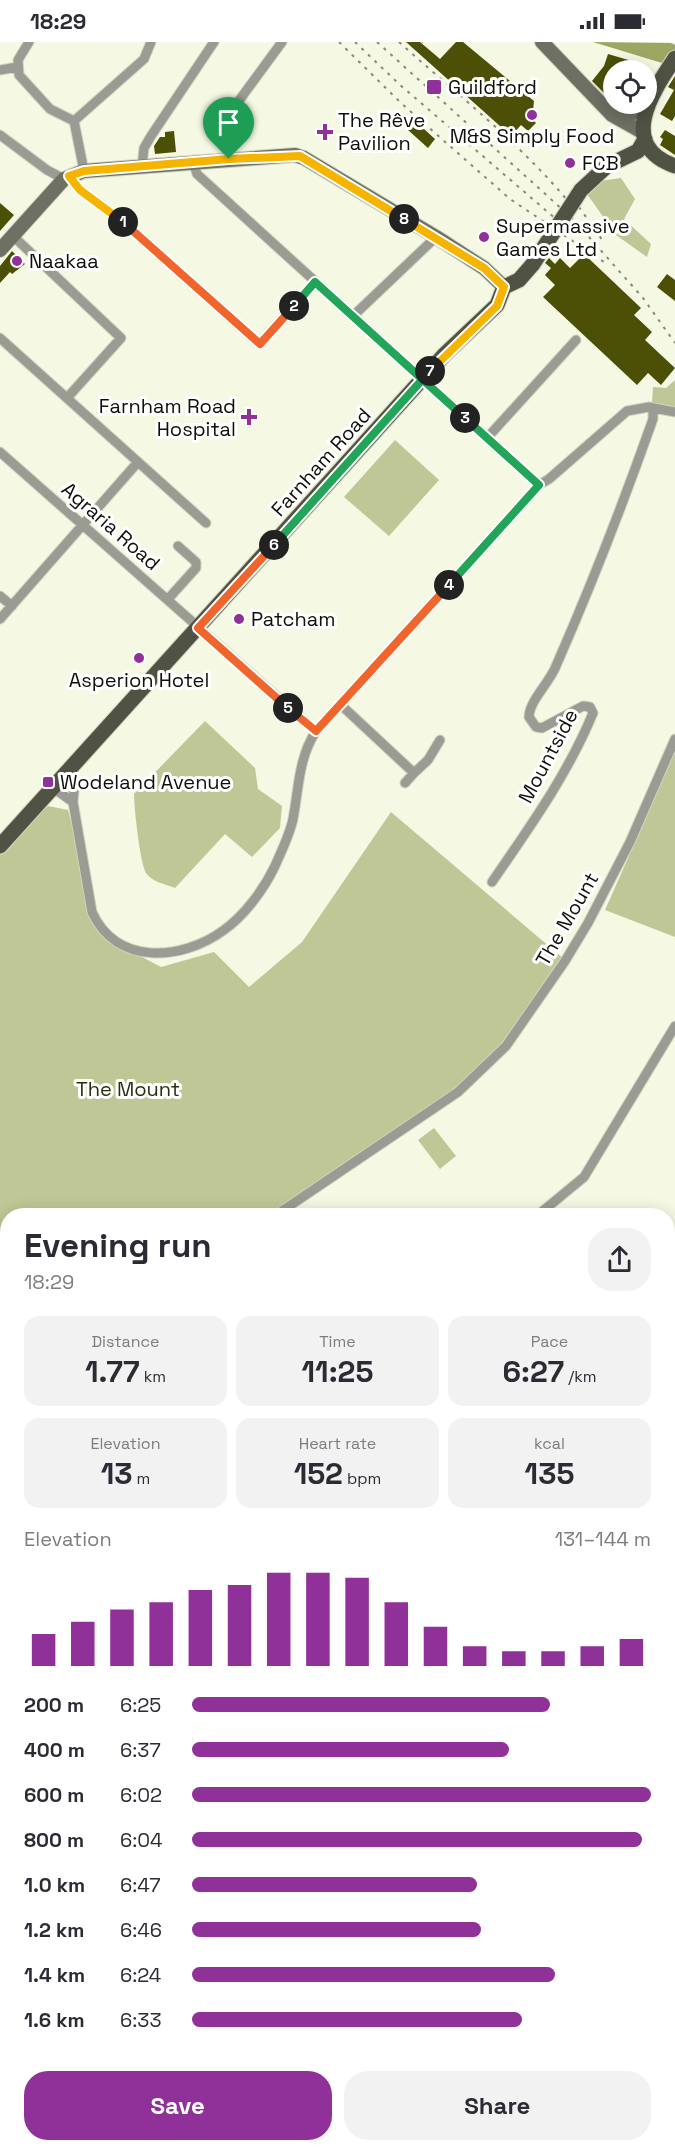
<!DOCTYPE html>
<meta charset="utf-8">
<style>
body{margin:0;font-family:"Space Grotesk",sans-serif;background:#f2f2f3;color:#2b2b33;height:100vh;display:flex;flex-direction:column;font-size:22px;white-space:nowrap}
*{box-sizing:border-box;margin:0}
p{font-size:20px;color:#7c7c81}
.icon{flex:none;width:33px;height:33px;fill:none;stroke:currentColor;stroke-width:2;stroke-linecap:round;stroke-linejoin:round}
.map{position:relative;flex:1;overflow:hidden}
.sheet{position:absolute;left:0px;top:1166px;width:675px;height:944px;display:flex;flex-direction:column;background:#fff;border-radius:24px 24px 0 0;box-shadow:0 3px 15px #0003}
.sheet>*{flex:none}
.controls{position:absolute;left:603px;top:18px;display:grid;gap:12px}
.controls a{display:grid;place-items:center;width:54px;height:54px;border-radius:50%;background:#fff;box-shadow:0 3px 15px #0003;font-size:30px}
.pin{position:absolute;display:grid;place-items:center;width:51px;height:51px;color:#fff;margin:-62px -26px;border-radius:50% 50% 50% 0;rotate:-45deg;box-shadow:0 0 6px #0007}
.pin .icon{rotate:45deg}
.km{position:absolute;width:30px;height:30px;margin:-15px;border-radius:50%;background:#222;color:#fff;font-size:16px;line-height:30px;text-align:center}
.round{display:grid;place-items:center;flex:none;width:63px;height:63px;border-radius:24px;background:#f2f2f3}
.summary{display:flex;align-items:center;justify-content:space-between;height:102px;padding:0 24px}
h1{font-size:33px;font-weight:700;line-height:45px}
.metrics{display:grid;grid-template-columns:repeat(3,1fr);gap:9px;height:102px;padding:6px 24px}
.metrics div{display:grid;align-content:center;border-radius:15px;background:#f2f2f3;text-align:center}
.metrics b{font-size:30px;font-weight:700}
.metrics small{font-size:16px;font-weight:400}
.metrics p{font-size:16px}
.chart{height:168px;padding:12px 24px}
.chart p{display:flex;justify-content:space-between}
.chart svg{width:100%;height:108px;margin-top:6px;stroke:#903099;stroke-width:6}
.button{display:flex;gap:12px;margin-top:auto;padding:12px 24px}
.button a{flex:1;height:69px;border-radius:24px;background:#903099;color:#fff;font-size:24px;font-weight:700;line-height:69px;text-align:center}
.button a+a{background:#f2f2f3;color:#2b2b33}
ul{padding:0 24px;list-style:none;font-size:20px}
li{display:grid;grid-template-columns:96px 72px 1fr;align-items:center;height:45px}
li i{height:15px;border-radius:8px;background:#903099}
.status{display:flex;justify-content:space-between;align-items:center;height:42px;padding:0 30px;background:#fff;direction:ltr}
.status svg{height:16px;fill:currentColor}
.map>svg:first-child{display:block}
</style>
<div class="status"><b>18:29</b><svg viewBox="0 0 49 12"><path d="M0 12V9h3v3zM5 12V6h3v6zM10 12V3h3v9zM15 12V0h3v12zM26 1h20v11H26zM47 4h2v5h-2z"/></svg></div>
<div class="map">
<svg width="675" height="2108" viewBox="0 0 675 2108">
<rect width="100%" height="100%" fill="#f5f8e3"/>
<path fill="#c0c796" d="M621,136L635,157L624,177L651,202L647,215L616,193L587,152L600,139Z
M675,338V365L652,361L653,345L666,346Z
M395,398L439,438L389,494L344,455Z
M205,679L255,726L258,747L282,764L280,786L252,815L225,792L175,846C165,842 152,840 146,831C140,821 134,765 134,752Z
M675,710V895L605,868Z
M48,764L68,768L86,834L92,870L112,899L161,925L214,910L249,945L302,900L391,770L564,917L499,1007L442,1057L269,1173H8V1362L0,1368V809L16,791Z
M434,1086L456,1114L440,1127L418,1098Z
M675,1722V2030L668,2038V1728Z
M409,2102H601L591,2108H402Z"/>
<path fill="#9ea663" d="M593,0L671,1L675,3V25Z"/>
<path fill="#4b5006" d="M406,0H420L440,17L456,0H463L534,59L533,69L539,74L534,79L536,81L528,89L521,83L511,94Z
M608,12L642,22L640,28H614V61L592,39L604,24Z
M675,34V74L672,79L660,72L674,48L668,45Z
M413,77L435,97L428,106L408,88V84Z
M665,88L675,94V113L660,103L663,97L660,95Z
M174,89L176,110L155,112L154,104L160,95H165V90Z
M0,161L14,173L0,189Z
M12,209L25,222L12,232L10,230L0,241V224Z
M584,212L641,266L634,273L652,290L645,298L675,326L661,343L648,331L637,343L543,255L555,243L545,233L551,226L545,221L549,216L555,222L560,216L570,226Z
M667,232L675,238V259L657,245Z"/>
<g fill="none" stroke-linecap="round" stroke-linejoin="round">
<defs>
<path id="street" d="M29,0L18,18L19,33L50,67L74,79
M0,28L17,25
M74,79L144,17L151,0
M74,79L84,129
M0,93L47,128L64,137
M229,117L225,82L227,75L282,0
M193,120L197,132L539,443
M142,124L144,106L151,94L214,0
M69,134L80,148L125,182L259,302L315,240
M13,194L121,296L67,356
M353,274L436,195
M0,296L206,481
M487,396L576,298
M0,410L316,689
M0,554L12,564
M168,557L196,526V520L178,504
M0,577L138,420
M341,663L414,731L428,718L440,698
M66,730L74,749L73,760L92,870C116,924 182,919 224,888C245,873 264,847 275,824C281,810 290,792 293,777C299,746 298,717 316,689L539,443L549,437L627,369L649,365L675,370
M405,741L414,731
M52,745L73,760
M492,840C529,786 568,732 593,671L590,665L583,664L542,686L536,685L529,675C529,659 550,640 556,624C592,542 623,462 653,377V366
M276,1173L458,1050L506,1004L565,919L588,881L630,800L675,697
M538,1173L584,1135L675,984
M668,1273L675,1269
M0,1345L8,1340
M668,1458L675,1453
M668,2051L675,2044
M597,2108L606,2102"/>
<path id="secondary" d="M542,0L612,73L644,91
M615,73H630L646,64
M0,208L64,137L84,129L295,113L304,116L436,195L484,226L504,245"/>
<path id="primary" d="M675,16C653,49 616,103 675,124
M581,148L607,124L638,109L645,97
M0,804L444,313L497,263L504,245L519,238L533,222"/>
</defs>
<use href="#street" stroke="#d0d3c0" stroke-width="11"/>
<use href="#secondary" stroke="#d0d3c0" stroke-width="16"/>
<use href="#primary" stroke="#d0d3c0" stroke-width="17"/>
<use href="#street" stroke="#9a9b92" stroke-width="9"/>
<use href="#secondary" stroke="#6e7064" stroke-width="14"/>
<use href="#primary" stroke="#505243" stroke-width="15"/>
<path stroke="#87897b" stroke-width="2" stroke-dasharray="3 6" stroke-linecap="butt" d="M339,0L401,61L510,157L604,220
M355,0L399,42L564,184
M377,0L574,178L643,256L675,301
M399,0C461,56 529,108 580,174
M422,0H423
M579,165L603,199"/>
<defs>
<path id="primary-bridge" d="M533,222L581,148"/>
</defs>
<use href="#primary-bridge" stroke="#d0d3c0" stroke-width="17" stroke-linecap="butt"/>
<use href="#primary-bridge" stroke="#505243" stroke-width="15"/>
</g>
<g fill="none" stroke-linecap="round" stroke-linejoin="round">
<defs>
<path id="split-1" d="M123,180L80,148L69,134L84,129L229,117"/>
<path id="split-2" d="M123,180L260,302L294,264"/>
<path id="split-3" d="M294,264L315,240L465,376"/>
<path id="split-4" d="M449,543L539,443L465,376"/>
<path id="split-5" d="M288,666L316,689L449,543"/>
<path id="split-6" d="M274,503L198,586L288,666"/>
<path id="split-7" d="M274,503L430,329"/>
<path id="split-8" d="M404,177L484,226L504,245L497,264L430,329"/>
<path id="split-9" d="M229,117L300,114L404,177"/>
</defs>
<use href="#split-1" stroke="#fff" stroke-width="12"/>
<use href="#split-2" stroke="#fff" stroke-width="12"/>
<use href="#split-3" stroke="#fff" stroke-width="12"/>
<use href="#split-4" stroke="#fff" stroke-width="12"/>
<use href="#split-5" stroke="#fff" stroke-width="12"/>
<use href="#split-6" stroke="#fff" stroke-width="12"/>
<use href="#split-7" stroke="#fff" stroke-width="12"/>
<use href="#split-8" stroke="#fff" stroke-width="12"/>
<use href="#split-9" stroke="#fff" stroke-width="12"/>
<use href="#split-1" stroke="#f5b400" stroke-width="8"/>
<use href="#split-2" stroke="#f0652b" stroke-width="8"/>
<use href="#split-3" stroke="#22a559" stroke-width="8"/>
<use href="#split-4" stroke="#22a559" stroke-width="8"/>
<use href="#split-5" stroke="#f0652b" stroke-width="8"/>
<use href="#split-6" stroke="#f0652b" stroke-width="8"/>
<use href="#split-7" stroke="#22a559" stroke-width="8"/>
<use href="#split-8" stroke="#f5b400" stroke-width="8"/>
<use href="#split-9" stroke="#f5b400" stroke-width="8"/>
</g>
<g fill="#903099" stroke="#fff" stroke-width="2">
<rect x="426" y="37" width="16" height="16" rx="3"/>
<circle cx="532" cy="73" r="6"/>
<path d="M322 81h6v6h6v6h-6v6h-6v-6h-6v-6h6z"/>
<circle cx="570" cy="121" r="6"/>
<circle cx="484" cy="195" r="6"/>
<circle cx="17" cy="219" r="6"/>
<path d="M246 366h6v6h6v6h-6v6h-6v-6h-6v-6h6z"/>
<circle cx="239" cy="577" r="6"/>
<circle cx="139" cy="616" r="6"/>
<rect x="42" y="734" width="12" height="12" rx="3"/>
</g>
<g text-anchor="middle" stroke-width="6" stroke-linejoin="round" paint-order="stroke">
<g font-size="20" fill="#0e0f08" stroke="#fff" text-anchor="start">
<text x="448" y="52">Guildford</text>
<text x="338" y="85">The Rêve<tspan x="338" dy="23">Pavilion</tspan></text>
<text x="532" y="101" text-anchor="middle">M&amp;S Simply Food</text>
<text x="582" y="128">FCB</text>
<text x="496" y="191">Supermassive<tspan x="496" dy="23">Games Ltd</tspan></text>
<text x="29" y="226">Naakaa</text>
<text x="236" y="371" text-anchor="end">Farnham Road<tspan x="236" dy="23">Hospital</tspan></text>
<text x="251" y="584">Patcham</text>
<text x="139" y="645" text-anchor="middle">Asperion Hotel</text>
<text x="60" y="747">Wodeland Avenue</text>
</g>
<g font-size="20" fill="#0e0f08" stroke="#fff">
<text transform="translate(321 420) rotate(-48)" y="7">Farnham Road</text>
<text transform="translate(111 484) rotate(41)" y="7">Agraria Road</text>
<text transform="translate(548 714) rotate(-62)" y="7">Mountside</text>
<text transform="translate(567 877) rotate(-60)" y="7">The Mount</text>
</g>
<g font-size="20" fill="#2a2d0f" stroke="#fff">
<text x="128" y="1054">The Mount</text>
</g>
</g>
</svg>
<div class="controls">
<a><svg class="icon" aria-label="locate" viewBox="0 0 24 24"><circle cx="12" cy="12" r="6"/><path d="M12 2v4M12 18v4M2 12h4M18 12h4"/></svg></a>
</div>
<div class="pin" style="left:229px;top:117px;background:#1e9e55"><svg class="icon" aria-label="arrive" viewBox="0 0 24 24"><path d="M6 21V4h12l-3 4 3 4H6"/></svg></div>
<b class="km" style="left:123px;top:180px">1</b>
<b class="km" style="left:294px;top:264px">2</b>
<b class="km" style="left:465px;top:376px">3</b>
<b class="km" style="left:449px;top:543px">4</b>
<b class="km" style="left:288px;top:666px">5</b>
<b class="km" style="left:274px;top:503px">6</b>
<b class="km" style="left:430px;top:329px">7</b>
<b class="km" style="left:404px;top:177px">8</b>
<section class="sheet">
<div class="summary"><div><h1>Evening run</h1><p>18:29</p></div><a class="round"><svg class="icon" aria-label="share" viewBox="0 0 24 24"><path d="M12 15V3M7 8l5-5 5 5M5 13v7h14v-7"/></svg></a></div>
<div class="metrics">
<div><p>Distance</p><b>1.77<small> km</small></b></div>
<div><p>Time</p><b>11:25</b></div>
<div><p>Pace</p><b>6:27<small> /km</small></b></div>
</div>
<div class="metrics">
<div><p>Elevation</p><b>13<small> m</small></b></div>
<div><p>Heart rate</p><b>152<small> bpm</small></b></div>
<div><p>kcal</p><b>135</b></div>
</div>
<div class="chart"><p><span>Elevation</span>131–144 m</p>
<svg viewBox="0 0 160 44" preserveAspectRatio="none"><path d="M5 44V31M15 44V26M25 44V21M35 44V18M45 44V13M55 44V11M65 44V6M75 44V6M85 44V8M95 44V18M105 44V28M115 44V36M125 44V38M135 44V38M145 44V36M155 44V33"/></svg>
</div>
<ul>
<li><b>200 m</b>6:25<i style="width:78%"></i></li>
<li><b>400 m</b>6:37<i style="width:69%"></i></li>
<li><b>600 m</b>6:02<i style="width:100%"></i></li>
<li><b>800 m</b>6:04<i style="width:98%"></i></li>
<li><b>1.0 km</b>6:47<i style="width:62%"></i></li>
<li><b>1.2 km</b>6:46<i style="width:63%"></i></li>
<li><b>1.4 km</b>6:24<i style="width:79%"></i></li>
<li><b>1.6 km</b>6:33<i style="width:72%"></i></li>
</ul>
<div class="button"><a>Save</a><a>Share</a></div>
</section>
</div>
